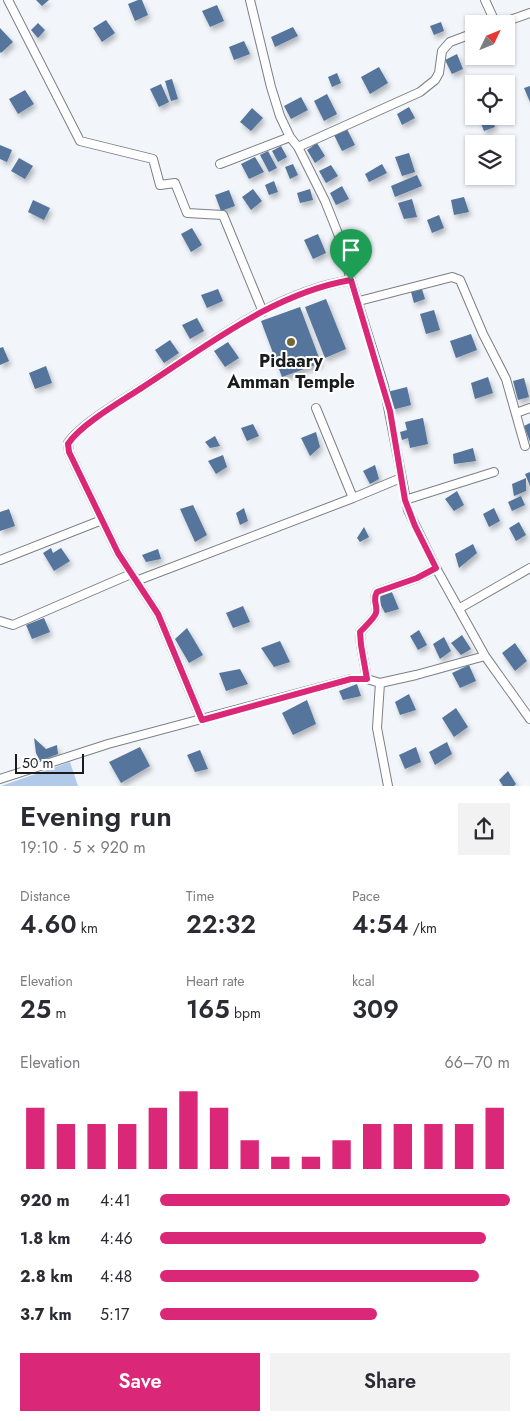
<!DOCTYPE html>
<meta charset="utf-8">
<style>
body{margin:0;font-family:Jost,sans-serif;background:#f2f2f3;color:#2b2b33;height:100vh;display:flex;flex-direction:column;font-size:19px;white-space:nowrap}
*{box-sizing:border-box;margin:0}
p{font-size:16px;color:#7c7c81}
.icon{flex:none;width:28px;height:28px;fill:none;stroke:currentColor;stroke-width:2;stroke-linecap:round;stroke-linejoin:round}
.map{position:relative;height:786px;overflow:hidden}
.sheet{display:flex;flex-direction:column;background:#fff;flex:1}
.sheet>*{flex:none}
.needle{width:32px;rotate:47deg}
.tools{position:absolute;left:465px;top:15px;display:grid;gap:10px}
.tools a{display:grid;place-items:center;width:50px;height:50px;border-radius:0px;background:#fff;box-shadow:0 1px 4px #0004;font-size:25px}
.scale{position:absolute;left:15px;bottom:12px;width:69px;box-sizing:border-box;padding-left:5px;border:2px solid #1a1b1d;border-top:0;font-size:14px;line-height:18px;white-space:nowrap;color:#1a1b1d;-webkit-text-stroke:4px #fff;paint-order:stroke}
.pin{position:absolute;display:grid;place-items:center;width:42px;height:42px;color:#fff;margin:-51px -21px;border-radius:50% 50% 50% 0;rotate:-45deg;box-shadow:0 0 5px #0007}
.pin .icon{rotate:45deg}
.round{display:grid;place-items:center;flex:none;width:52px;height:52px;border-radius:0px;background:#f2f2f3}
.head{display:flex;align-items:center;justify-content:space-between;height:85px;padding:0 20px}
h1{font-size:28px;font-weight:600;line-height:38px}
.stats{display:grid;grid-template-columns:repeat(3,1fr);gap:8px;height:85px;padding:5px 20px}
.stats div{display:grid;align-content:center}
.stats b{font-size:25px;font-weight:600}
.stats small{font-size:14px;font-weight:400}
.stats p{font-size:14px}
.chart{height:140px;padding:10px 20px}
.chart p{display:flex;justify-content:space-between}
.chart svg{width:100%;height:90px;margin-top:5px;stroke:#db2777;stroke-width:6}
.action{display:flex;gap:10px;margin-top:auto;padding:10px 20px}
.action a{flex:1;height:58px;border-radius:0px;background:#db2777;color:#fff;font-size:20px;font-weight:600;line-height:58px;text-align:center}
.action a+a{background:#f2f2f3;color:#2b2b33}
ul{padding:0 20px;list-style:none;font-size:16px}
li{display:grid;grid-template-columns:80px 60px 1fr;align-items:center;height:38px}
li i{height:12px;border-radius:6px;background:#db2777}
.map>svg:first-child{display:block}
</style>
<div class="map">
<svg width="530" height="786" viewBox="0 0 530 786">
<defs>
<filter id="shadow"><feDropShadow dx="2.5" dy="4" stdDeviation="2.5" flood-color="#0004"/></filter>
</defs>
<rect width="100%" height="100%" fill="#f2f6fb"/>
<path fill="#b2cae9" d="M70,762L78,786H1Z"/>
<path fill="#56749c" filter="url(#shadow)" d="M36,0H49L42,6Z
M138,0H142L148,15L135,21L128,4Z
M217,5L224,21L210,27L202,11Z
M106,20L115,33L102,42L93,28Z
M441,22L444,31L434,35L430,26Z
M38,23L45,30L38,38L31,30Z
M293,27L298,36L275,47L271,37Z
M0,28L13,42L1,53L0,52Z
M244,41L250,54L234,60L229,47Z
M457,54L463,69L452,74L445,60Z
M379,67L388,83L370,94L361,77Z
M337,73L341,83L332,87L328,77Z
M172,79L178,99L171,101L165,81Z
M161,84L169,102L159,107L150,89Z
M530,86V102L524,88Z
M25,90L34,104L18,114L9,99Z
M327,94L337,114L324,121L314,101Z
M301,97L308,110L291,119L284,106Z
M409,107L415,118L402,125L397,114Z
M252,108L263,118L251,131L240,122Z
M478,116H491L495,127L484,131Z
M347,129L355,145L342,151L334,135Z
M317,143L325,156L315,163L307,150Z
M0,145L12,150L7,162L0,159Z
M281,146L287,157L278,162L272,151Z
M268,151L277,168L269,172L260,155Z
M409,153L415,172L402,176L395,157Z
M255,157L264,172L249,179L241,164Z
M19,158L33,166L25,179L11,171Z
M293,164L298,175L290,179L285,167Z
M382,164L387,173L369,182L365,174Z
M331,165L338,176L326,183L319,171Z
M417,175L422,186L395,197L391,186Z
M274,181L278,192L269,195L265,185Z
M342,186L349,199L336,205L330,193Z
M253,189L262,201L251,210L242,197Z
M310,189L313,200L300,203L297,193Z
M229,190L235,206L221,211L215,195Z
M464,197L469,212L454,215L451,200Z
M412,199L417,217L404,219L398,203Z
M33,200L50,208L44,220L28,212Z
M439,215L444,228L432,233L427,220Z
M192,228L202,245L191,252L181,234Z
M318,234L326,253L313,259L304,240Z
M218,289L223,301L207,308L201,295Z
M422,289L425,299L414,303L411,292Z
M326,299L346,349L325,358L305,307Z
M300,307L321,363L282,377L261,321Z
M434,310L440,330L426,334L420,314Z
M197,318L204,331L190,339L182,325Z
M471,334L477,350L456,358L450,341Z
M170,340L179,353L164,363L155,350Z
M228,342L239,358L225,367L214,351Z
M3,347L9,361L0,365V348Z
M46,366L52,383L35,389L29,373Z
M488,377L493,393L475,399L471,383Z
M524,378L529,397L518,400L513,381Z
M407,387L411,405L392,410L387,392Z
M423,418L428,444L410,448L408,438L402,440L400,432L407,430L405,422Z
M530,423V442L524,426Z
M253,424L259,436L247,441L241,428Z
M316,432L320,447L310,456L301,438Z
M215,436L220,446L210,448L205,442Z
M473,448L476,461L454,464L453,454Z
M223,455L227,467L216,474L208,461Z
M375,465L379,479L370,484L363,471Z
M530,472V486L525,474Z
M526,478V491L514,496L512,484Z
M457,491L464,505L454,511L445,499Z
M521,496L525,505L512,511L508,502Z
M193,505L207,535L195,542L180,509Z
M244,508L248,521L240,525L236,513Z
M494,508L500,521L489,527L483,514Z
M9,509L15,526L0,531V512Z
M519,522L526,535L516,541L509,528Z
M364,527L369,537L360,542L357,538Z
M473,544L477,553L459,568L455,554Z
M51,548L53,553L61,548L70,561L54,571L43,553Z
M158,549L161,559L146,562L142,555Z
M391,590L399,609L385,613L376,596Z
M243,606L250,622L233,628L226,613Z
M44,618L50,632L32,639L26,625Z
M187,628L203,655L189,663L175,639Z
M419,630L427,645L418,650L410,636Z
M462,635L471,649L461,655L451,643Z
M444,637L451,651L440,659L433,644Z
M280,641L290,662L274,667L261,648Z
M515,643L527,661L515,671L502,653Z
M469,665L476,681L460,688L452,673Z
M240,669L248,684L226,691L219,673Z
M357,684L361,696L343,700L339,691Z
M409,694L416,710L400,715L395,702Z
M307,700L316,724L293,735L282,713Z
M456,708L468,727L454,737L442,718Z
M34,738L46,749L57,745L58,754L40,761L36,753Z
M447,742L452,754L435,765L429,752Z
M140,747L150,766L121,783L109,762Z
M416,747L421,762L405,769L399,755Z
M200,750L208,769L195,772L187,755Z
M508,771L516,784L514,786H503L499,780Z"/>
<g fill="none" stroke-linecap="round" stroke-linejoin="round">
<defs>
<path id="minor" d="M8,0L80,141L153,159L160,185L175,183L187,213L223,215L263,312
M250,0L271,87L280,116L290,137L298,147L325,201L341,241L350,277L384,386L408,510L436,568L485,656L530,719
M485,0L496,24
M499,24L530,13
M298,147L420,92L435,80L439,73L442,51L450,42L474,33
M220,164L290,137
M359,301L452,277L460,280L483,334L506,379L525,446
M316,408L353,498
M516,413L530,408
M405,500L494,472
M0,560L102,520
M136,581L353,498L401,478
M460,608L530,568
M0,621L13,625L131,574
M367,679L361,645L360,632C364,628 375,617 376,613C378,605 372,600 377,592L417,578L436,568
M380,683L377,728L388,786
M202,720L158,614L118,553L69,452L68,443C81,424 122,400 143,387C208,345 274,292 351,280
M0,779L108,744L351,679H367L380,683L416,675L485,656"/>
</defs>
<use href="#minor" stroke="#7c7f84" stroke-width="10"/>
<use href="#minor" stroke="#fff" stroke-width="8"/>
</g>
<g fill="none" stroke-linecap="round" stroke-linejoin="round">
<defs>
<path id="route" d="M351,280L390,411L405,500L415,526L436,568L417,578L377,592C372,600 378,605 376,613C375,617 364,628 360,632L361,645L367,679H351L202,720L158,614L118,553L69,452L68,444C81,424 122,401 143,387C208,345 274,293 351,280Z"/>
</defs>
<use href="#route" stroke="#fff" stroke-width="10"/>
<use href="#route" stroke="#db2777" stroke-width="6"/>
</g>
<circle fill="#756634" stroke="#fff" stroke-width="2" cx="291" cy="342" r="5"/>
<g text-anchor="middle" stroke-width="4" stroke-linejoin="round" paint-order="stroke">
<g font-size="18" font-weight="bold" fill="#1a1b1d" stroke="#fff">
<text x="291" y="367">Pidaary<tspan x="291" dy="21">Amman Temple</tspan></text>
</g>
</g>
</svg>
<div class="tools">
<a><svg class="needle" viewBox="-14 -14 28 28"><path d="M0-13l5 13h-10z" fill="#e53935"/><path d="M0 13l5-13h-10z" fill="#7c7c81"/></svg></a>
<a><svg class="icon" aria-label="locate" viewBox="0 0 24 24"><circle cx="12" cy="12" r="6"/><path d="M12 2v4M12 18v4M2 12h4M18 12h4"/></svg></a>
<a><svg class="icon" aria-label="layers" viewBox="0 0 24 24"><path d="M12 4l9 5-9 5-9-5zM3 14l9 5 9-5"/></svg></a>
</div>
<div class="scale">50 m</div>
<div class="pin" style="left:351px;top:280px;background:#1e9e55"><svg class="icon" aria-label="arrive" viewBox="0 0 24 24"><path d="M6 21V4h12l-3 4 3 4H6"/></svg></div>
</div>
<section class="sheet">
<div class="head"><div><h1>Evening run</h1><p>19:10 · 5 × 920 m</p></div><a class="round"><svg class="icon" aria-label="share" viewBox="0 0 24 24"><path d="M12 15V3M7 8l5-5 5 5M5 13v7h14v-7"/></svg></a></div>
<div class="stats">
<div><p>Distance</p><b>4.60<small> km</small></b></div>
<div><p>Time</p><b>22:32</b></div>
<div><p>Pace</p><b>4:54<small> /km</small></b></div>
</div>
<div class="stats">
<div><p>Elevation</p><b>25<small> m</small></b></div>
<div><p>Heart rate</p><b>165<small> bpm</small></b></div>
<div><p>kcal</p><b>309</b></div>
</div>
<div class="chart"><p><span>Elevation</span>66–70 m</p>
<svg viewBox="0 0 160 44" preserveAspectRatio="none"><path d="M5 44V14M15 44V22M25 44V22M35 44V22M45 44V14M55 44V6M65 44V14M75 44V30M85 44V38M95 44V38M105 44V30M115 44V22M125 44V22M135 44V22M145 44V22M155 44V14"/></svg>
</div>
<ul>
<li><b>920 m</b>4:41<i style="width:100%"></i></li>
<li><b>1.8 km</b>4:46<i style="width:93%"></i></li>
<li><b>2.8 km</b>4:48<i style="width:91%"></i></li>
<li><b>3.7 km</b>5:17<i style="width:62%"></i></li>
</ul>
<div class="action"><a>Save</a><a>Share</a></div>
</section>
